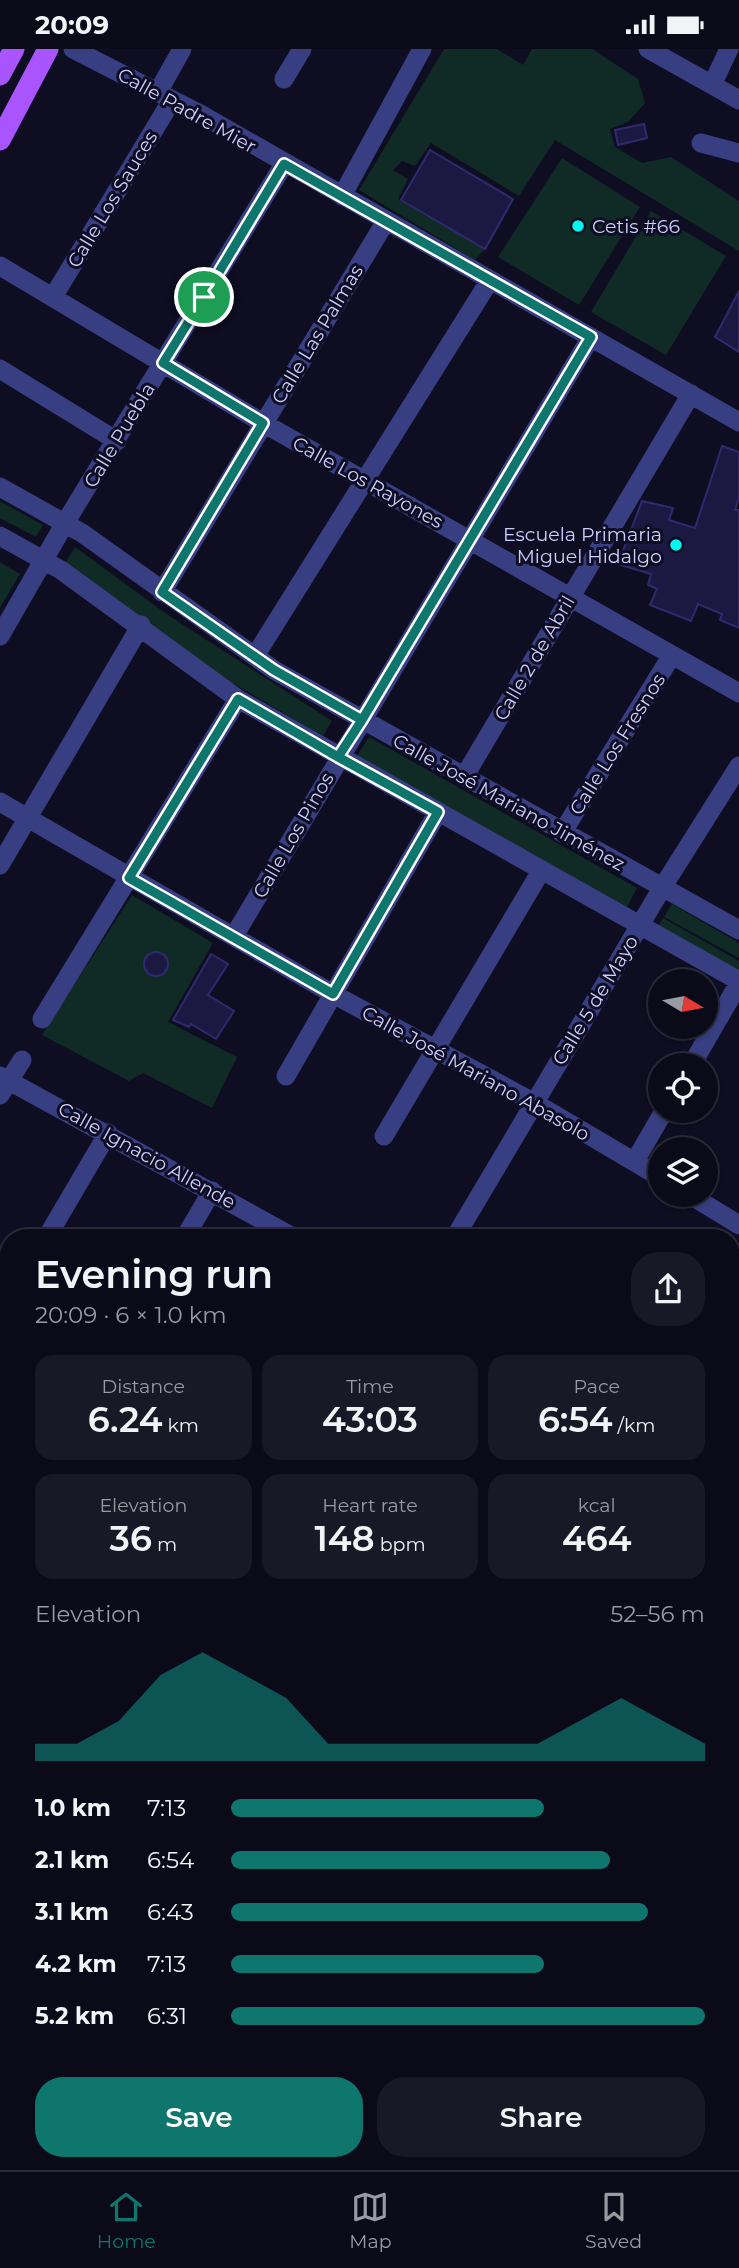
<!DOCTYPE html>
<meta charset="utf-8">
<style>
body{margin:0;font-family:Montserrat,sans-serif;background:#181826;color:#f1f3f6;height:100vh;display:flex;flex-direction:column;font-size:26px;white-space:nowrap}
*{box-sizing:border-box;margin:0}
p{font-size:23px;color:#999aa2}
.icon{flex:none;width:38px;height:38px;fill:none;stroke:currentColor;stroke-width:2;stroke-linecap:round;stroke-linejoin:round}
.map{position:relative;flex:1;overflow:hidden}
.drawer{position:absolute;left:0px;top:1180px;width:740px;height:942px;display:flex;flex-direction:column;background:#0a0a19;border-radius:28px 28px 0 0;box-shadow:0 2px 5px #0004,0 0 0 2px #2a2b38}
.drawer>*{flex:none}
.needle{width:46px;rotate:100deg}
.fabs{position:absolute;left:648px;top:920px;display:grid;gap:14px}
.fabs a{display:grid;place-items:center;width:70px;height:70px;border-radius:50%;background:#0a0a19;box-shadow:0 2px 5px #0004,0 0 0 2px #2a2b38;font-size:35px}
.pin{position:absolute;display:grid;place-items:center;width:60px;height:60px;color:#fff;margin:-30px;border:4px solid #fff;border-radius:50%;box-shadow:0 2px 7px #0007}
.round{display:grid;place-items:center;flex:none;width:74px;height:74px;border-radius:28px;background:#181826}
.head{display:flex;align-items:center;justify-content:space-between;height:119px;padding:0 35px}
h1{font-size:38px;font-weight:600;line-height:52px}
.metrics{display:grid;grid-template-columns:repeat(3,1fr);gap:10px;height:119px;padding:7px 35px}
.metrics div{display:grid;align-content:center;border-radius:18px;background:#181826;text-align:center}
.metrics b{font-size:35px;font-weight:600}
.metrics small{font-size:19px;font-weight:400}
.metrics p{font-size:19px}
.chart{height:196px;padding:14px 35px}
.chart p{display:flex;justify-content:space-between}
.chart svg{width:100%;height:126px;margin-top:7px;fill:#0f766e;opacity:.7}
.action{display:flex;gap:14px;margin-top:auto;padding:14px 35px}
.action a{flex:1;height:80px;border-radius:28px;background:#0f766e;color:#fff;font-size:28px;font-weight:600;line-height:80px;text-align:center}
.action a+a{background:#181826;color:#f1f3f6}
ul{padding:0 35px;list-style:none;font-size:23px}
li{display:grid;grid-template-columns:112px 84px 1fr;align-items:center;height:52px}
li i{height:18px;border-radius:9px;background:#0f766e}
.status{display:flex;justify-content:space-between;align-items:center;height:49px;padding:0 35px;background:#0a0a19;direction:ltr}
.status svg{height:19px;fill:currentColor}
.tabs{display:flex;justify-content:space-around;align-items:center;height:98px;border-top:2px solid #2a2b38;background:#0a0a19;font-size:19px;color:#999aa2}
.tabs a{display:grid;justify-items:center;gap:4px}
.tabs .current{color:#0f766e}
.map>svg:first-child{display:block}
</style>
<div class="status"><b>20:09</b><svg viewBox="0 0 49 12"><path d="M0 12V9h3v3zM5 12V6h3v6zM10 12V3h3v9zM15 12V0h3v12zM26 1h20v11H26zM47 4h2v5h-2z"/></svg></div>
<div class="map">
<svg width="739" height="2121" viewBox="0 0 739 2121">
<rect width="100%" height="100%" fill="#0e0d21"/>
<path fill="#102b26" d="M444,0H497L523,16L532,0H592L638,30L645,54L628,73L610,80L615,98L642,114L671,108L739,152V202L555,91L519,147L431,94L415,117L402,112L393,121L408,130L398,150L485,200L475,211L359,141Z
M562,109L640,158L579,256L498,208Z
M651,162L726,207L666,306L591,263Z
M0,452L43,476L36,488L0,469Z
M75,498L168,566L332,672L323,687L226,630L66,513Z
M0,513L20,525L0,559Z
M369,688L637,839L627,858L357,707Z
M132,846L213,894L168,973L237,1008L212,1059L143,1024L129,1032L42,986Z
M672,855L739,894V909L664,868Z
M663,869L739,912V927L656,881Z
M732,1198L739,1202V1312L732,1308Z"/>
<path fill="#1b1942" stroke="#2f2a6f" stroke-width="2" d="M644,75L647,89L618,96L615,81Z
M430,101L513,150L485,200L401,151Z
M739,242V303L715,288Z
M722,397L739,403V448L735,461H739V579L720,571L722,565L698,555L691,572L650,556L657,540L648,536L651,525L618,515L642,452L673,459L669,471L695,479Z
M144 915a12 12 0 1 1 24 0a12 12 0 1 1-24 0Z
M211,905L228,915L208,946L234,962L216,990L191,975L189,978L173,971Z"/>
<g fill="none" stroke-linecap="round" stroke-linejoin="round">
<path stroke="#373e81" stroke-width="19" d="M73,0L202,66L739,373
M648,0L739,51
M284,30L302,0
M712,36L729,0
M158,43L182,0
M701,94L739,104
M342,147L422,0
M0,217L263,374L739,644
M53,248L172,51
M0,320L117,392
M0,438L82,484L274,621L739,881
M0,487L61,521L238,650L739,932
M162,543L386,172
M0,587L65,474L284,115
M255,607L490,231
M464,728L691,345
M0,753L333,945L533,1053L660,1128
M562,784L672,606
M0,816L141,576
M234,887L591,288
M42,970L238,650
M691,1017L739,934
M0,1027L293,1188
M286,1027L438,763
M0,1046L22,1011
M384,1087L541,822
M635,1112L664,1062
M690,1146L739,1176
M47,1188L108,1084
M185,1188L212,1142
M455,1188L662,839L739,717
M0,1269L9,1254
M0,1286L9,1291
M732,1432L739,1436
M0,1511L9,1495
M0,1555L9,1560
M732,1650L739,1637
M732,1696L739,1701
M0,1824L9,1829
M0,1965L9,1951
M732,1982L739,1987
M0,2049L9,2055
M732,2105L739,2092
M99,2112L113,2121
M500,2112L515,2121
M181,2121L186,2112
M445,2121L450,2112"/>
<path stroke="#a854ff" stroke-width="21" d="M0,26L14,0
M0,91L48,0"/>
</g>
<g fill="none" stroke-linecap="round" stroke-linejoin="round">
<defs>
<path id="route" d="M204,248L163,314L263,374L162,543L274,621L362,671L338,708L238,650L129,829L333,945L438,763L338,708L362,671L591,288L284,115L204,248"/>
</defs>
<use href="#route" stroke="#fff" stroke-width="14"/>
<use href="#route" stroke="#0f766e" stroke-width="9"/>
</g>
<g fill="#00f8ef" stroke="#0e0d21" stroke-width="2.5">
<circle cx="578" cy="177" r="7"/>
<circle cx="676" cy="496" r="7"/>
</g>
<g text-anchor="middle" stroke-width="6" stroke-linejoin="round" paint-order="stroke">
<g font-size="19" fill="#cdceff" stroke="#0e0d21">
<text transform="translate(187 61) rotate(29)" y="7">Calle Padre Mier</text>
<text transform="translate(112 150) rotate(-59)" y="7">Calle Los Sauces</text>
<text transform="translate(317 285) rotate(-59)" y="7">Calle Las Palmas</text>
<text transform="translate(119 386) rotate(-59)" y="7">Calle Puebla</text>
<text transform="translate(368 433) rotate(29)" y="7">Calle Los Rayones</text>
<text transform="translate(534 609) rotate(-60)" y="7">Calle 2 de Abril</text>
<text transform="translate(617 695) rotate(-58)" y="7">Calle Los Fresnos</text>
<text transform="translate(509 753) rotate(29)" y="7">Calle José Mariano Jiménez</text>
<text transform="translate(293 786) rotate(-60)" y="7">Calle Los Pinos</text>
<text transform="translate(595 951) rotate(-59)" y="7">Calle 5 de Mayo</text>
<text transform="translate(476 1024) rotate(29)" y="7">Calle José Mariano Abasolo</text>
<text transform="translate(147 1106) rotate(29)" y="7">Calle Ignacio Allende</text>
</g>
<g font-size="19" fill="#cdceff" stroke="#0e0d21" text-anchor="start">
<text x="592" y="184">Cetis #66</text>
<text x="662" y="492" text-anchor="end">Escuela Primaria<tspan x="662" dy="22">Miguel Hidalgo</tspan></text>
</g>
</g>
</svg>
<div class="fabs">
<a><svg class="needle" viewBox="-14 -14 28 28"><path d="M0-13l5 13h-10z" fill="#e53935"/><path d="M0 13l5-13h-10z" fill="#999aa2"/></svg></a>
<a><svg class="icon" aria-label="locate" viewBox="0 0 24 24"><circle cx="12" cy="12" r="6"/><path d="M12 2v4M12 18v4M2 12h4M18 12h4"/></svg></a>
<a><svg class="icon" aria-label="layers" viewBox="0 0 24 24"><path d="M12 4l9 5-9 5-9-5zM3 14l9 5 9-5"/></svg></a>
</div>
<div class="pin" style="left:204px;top:248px;background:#1e9e55"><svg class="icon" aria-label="arrive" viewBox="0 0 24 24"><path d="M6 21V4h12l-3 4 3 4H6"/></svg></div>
<section class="drawer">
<div class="head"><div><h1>Evening run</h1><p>20:09 · 6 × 1.0 km</p></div><a class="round"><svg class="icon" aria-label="share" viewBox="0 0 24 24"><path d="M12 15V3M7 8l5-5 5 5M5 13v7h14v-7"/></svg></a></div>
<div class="metrics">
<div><p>Distance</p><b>6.24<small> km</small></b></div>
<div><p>Time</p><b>43:03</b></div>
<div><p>Pace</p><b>6:54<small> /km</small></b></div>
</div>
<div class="metrics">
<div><p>Elevation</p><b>36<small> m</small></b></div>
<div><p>Heart rate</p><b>148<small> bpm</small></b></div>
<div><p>kcal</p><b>464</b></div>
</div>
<div class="chart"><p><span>Elevation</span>52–56 m</p>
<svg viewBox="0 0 160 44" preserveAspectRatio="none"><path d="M0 44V38L10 38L20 30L30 14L40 6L50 14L60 22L70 38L80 38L90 38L100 38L110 38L120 38L130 30L140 22L150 30L160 38V44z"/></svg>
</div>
<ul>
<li><b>1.0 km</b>7:13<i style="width:66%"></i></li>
<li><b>2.1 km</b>6:54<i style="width:80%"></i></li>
<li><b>3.1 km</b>6:43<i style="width:88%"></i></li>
<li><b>4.2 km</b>7:13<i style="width:66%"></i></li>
<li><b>5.2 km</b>6:31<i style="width:100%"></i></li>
</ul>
<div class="action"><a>Save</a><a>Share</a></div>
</section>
</div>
<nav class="tabs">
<a class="current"><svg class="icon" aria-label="home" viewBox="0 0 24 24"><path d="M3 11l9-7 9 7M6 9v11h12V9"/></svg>Home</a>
<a><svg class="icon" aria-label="map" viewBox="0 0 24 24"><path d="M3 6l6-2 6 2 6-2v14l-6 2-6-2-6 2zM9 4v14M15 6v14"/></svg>Map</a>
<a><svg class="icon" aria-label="saved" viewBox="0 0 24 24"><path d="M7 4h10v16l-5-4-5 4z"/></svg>Saved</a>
</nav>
